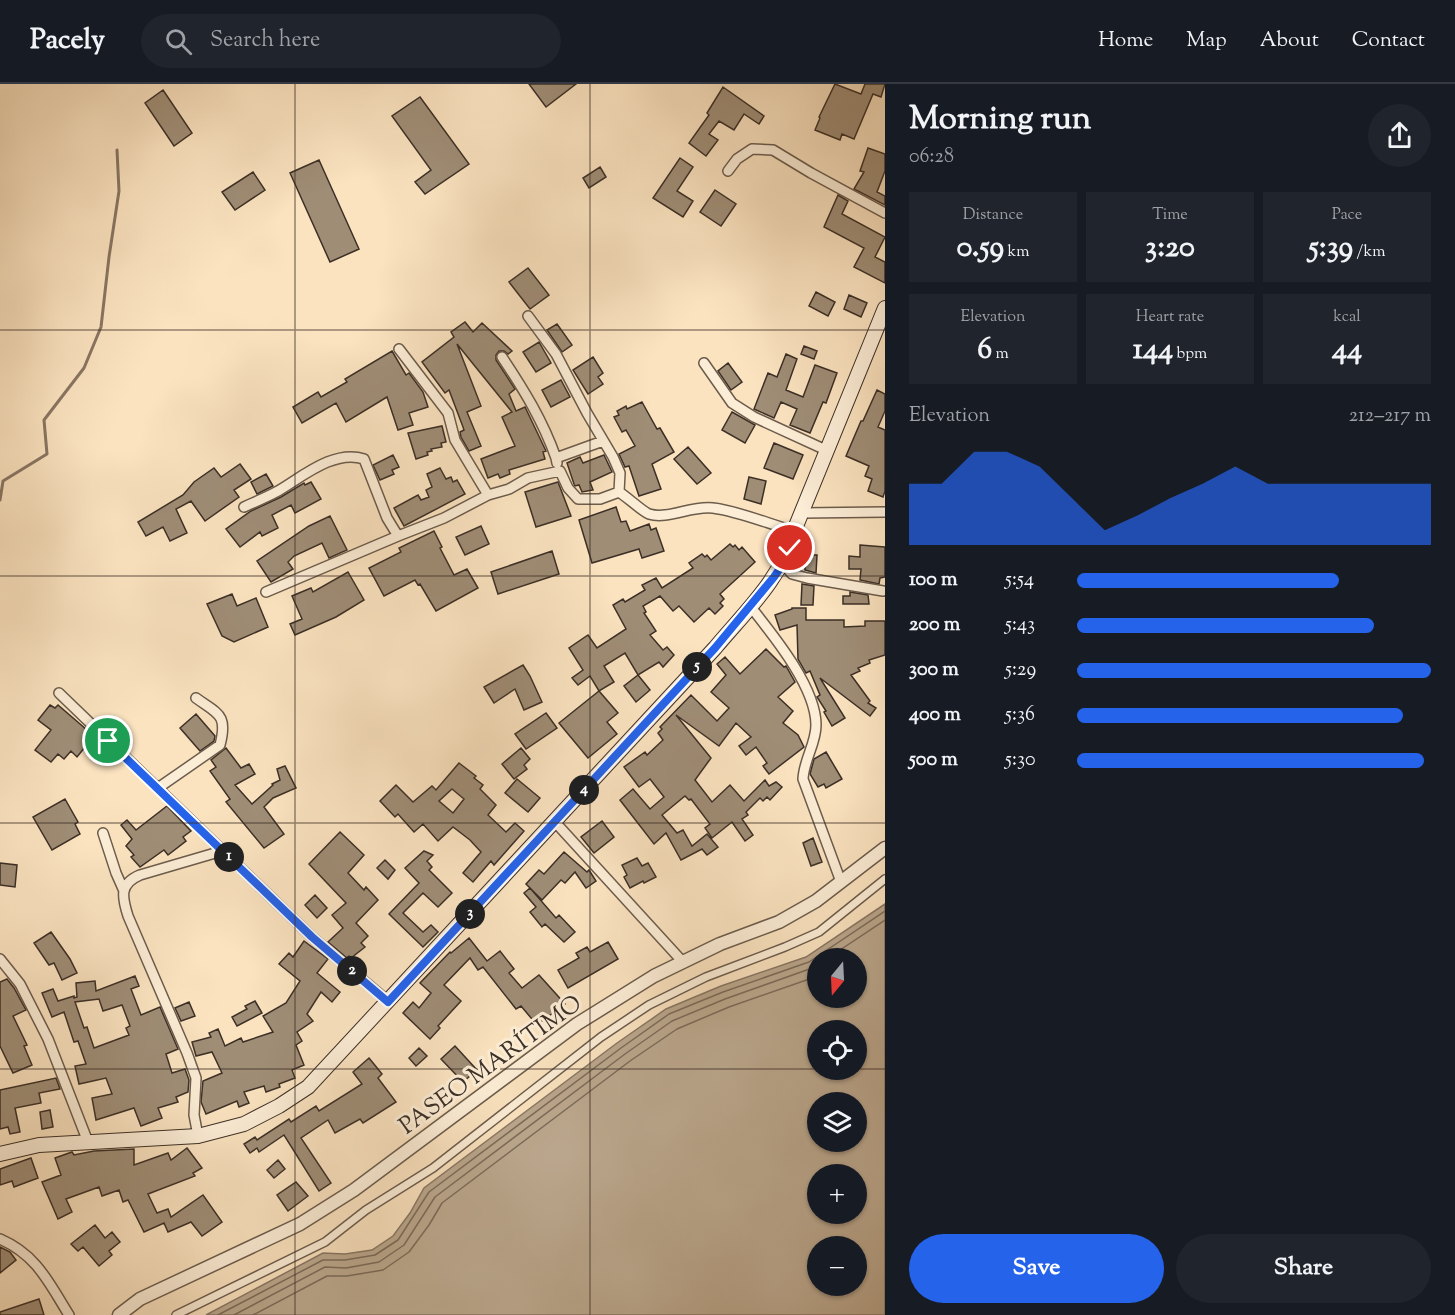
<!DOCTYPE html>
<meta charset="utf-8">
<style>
body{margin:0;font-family:"Sorts Mill Goudy",serif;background:#20242c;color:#f1f3f6;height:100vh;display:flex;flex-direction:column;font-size:22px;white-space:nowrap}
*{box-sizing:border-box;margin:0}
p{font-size:20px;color:#9ea1a6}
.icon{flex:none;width:33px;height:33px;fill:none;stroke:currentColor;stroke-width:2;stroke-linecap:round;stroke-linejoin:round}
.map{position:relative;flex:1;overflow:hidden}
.panel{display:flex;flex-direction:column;background:#171b24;width:570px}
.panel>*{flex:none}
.needle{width:39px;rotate:198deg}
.tools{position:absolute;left:807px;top:864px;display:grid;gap:12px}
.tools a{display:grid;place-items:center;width:60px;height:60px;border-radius:50%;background:#171b24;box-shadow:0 2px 4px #0004;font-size:30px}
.pin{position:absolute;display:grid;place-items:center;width:51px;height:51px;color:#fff;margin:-26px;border:3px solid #fff;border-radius:50%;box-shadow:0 2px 6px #0007}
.km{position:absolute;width:30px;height:30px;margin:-15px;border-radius:50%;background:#222;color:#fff;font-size:16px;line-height:30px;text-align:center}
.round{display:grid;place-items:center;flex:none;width:63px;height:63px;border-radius:32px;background:#20242c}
.head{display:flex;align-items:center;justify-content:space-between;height:102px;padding:0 24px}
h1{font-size:33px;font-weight:700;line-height:45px}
.figures{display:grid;grid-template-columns:repeat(3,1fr);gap:9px;height:102px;padding:6px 24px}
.figures div{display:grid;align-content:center;border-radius:0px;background:#20242c;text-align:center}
.figures b{font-size:30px;font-weight:700}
.figures small{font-size:16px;font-weight:400}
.figures p{font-size:16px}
.chart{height:168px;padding:12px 24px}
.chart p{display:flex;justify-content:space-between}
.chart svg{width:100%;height:108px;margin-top:6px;fill:#2563eb;opacity:.7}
.action{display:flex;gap:12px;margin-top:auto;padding:12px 24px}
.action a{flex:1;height:69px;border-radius:36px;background:#2563eb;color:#fff;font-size:24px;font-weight:700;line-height:69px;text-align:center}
.action a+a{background:#20242c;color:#f1f3f6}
ul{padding:0 24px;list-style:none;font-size:20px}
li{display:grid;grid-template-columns:96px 72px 1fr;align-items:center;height:45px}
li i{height:15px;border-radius:8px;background:#2563eb}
header{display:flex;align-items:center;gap:36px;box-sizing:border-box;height:84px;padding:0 30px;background:#171b24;border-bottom:2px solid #363941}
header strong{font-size:28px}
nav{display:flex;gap:33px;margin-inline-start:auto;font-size:21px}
.search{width:420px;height:54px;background:#20242c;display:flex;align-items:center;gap:15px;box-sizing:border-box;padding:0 21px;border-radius:33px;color:#9ea1a6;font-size:22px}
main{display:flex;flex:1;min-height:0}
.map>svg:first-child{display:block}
</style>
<header>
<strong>Pacely</strong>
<div class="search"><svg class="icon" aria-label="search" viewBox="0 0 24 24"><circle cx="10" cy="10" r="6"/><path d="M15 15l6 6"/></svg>Search here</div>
<nav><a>Home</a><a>Map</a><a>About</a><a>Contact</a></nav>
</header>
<main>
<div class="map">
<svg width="885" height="1231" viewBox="0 0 885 1231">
<rect width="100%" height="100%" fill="#fbe3c0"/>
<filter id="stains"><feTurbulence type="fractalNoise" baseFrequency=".00333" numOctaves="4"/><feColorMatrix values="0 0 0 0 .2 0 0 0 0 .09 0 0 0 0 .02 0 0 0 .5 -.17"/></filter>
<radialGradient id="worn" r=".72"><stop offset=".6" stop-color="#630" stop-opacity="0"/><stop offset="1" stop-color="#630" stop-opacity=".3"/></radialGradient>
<path fill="#baa68c" stroke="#887663" stroke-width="1.5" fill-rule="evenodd" d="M885,820V1231H206L323,1169L345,1170L372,1166L393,1152L410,1129L424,1104L617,959L666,925L721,902L806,873ZM818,874H856V914H818ZM818,946H856V986H818ZM818,1018H856V1058H818ZM818,1090H856V1130H818ZM818,1162H856V1202H818Z"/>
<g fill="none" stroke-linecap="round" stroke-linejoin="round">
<path stroke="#7b6a59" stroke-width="1.5" d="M828,874L885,836
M218,1231L323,1176H345L375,1171L398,1156L429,1108L621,964L669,930L723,908L809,878L885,827
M234,1231L325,1183L346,1184L379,1178L404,1161L435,1113L625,970L672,937L725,915L818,882
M253,1231L327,1192H347L383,1186L409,1168L429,1141L442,1119L630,977L677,945L729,923L818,892"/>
<path stroke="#887663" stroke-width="3" d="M0,416L3,397L47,370L44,336L84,284L101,243L109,173L119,107L117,66"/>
</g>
<path fill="#9f8d76" stroke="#3c2f26" stroke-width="1.5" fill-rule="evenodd" d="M529,0H576L546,23Z
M835,0L861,10L865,0H885L881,13L873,10L854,55L842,50L840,56L815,46L820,34L819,33Z
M723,3L764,32L759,40L744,30L734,46L719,37L709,50L718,56L706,72L689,59L709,31L707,29Z
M163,6L192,49L174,62L145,19Z
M420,13L469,80L425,110L415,98L431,86L392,32Z
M868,64L885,70V87L877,108L885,112V121L854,105L864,88L860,87Z
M680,74L693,83L677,107L693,117L683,133L653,114Z
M319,76L359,165L330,178L290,89Z
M600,83L606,93L589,104L583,94Z
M253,88L265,106L235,126L222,108Z
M715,106L736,120L721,142L700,128Z
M838,111L848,117L842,130L885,153L875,173L885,178V199L854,183L864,164L824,143Z
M528,184L549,211L530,225L509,198Z
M816,208L835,218L828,232L809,222Z
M849,211L867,219L861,233L844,225Z
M465,238L473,248L482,239L512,267L508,270L504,267H499L496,271V276L515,305L509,310L516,327L525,323L546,367L543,368L545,375L509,386L510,390L500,394L498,390L488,394L481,375L515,362L502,333L512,328L457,260L481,322L467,328L481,362L469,367L461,353L460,348L464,346L463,343L449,306L445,309L422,278L454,253L451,248Z
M557,240L572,261L562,268L547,246Z
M539,258L551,279L536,288L523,268Z
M804,262L817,267L814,275L801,270Z
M392,267L406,291L409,289L423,308L428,323L409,329L413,341L398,346L387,313L346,338L336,319L302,339L293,323L318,308L321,313L347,298L345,295Z
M786,270L797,275L786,306L803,313L815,281L837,289L826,319L823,318L810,349L790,341L797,325L781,318L774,334L754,325L768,289L777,293Z
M593,273L603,289L598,293L603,300L588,310L573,286Z
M728,279L742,298L731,306L718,287Z
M561,296L570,313L551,323L542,306Z
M877,306L885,310V327L878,343L885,346V407L883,413L868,407L872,395L865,392L869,382L846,372L861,337H863Z
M642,318L657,345L660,344L674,368L652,380L661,405L639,412L629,382L625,383L619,370L635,362L626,346L622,348L614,333L619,331L617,327L626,322L627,325Z
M732,328L755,341L745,359L722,346Z
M442,342L446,358L441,359L442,363L431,365L432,367L427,368L428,371L416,375L408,349Z
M774,359L803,371L793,395L764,384Z
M688,363L711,389L697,400L674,375Z
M393,371L399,383L392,386L394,390L380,396L373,381Z
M604,371L612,388L590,398L593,406L582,408L579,401L575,402L574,400L567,379L580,373L583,379Z
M240,380L251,395L234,406L239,413L205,437L191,417L176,425L187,449L170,457L163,443L146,452L138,438L183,411L194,398L214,384L221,393Z
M440,384L446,395L451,393L453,398L457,396L465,410L404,442L394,424L418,411L421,416L429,413L426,406L432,403L427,390Z
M266,390L273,402L257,410L251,398Z
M749,393L766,397L761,420L744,415Z
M311,398L321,415L295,429L291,421L272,431L278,444L262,452L260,448L240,463L226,445L251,427L281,413L304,399L305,401Z
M558,398L571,432L536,443L525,408Z
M616,423L621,438L626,437L630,447L649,440L651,446L656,444L664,467L642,474L639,465L592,479L579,436Z
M330,432L347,466L329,474L322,459L294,472L288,478L293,485L271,498L257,477L309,442Z
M481,442L489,460L465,471L456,453Z
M434,447L442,463L440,464L454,491L467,485L478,504L436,527L420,500L418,501L415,496L384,512L369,484L401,468L399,464Z
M730,460L733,463L735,461L739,466L742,463L755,478L720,510L724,515L720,519L723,522L715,530L709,524L694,538L679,522L673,527L660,512L643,522L646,528L644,529L656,547L650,551L663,566L667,563L674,571L663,583L659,578L638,591L625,569L604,582L614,598L599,607L590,592L578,601L572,594L583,586L569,564L588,551L597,564L626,545L613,521L623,515L625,518L645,506L642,501L656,494L662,504L693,484L689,479L702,470L705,473L707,471L711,476Z
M860,461L885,463V493L880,494L879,500L860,496L861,485H849V472L860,473Z
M552,467L559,490L498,510L491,488Z
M805,471H817L816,489L805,486Z
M348,488L364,516L336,533L295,551L290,540L302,535L292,512L311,504L313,508Z
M802,500L814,502L813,521H801Z
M850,508L868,511L869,520H843V512H850Z
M232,510L237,522L256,514L268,543L234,558L222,552L207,520Z
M792,524H806V536H844V543L865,542V537H885V571L869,576L870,579L858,584L860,587L851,591L870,617L868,619L876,624L870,632L820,594L845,634L832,642L824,628L826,627L817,613L820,611L810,587L806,589L798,575L797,541L780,546L775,531L792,525Z
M766,565L784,583L786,582L795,598L778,613L793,627L783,639L798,651L804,663L769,690L763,682L767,679L756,663L746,671L739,662L751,653L736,639L719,662L676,631L711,674L695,696L712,718L730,701L744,717L765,696L769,702L776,698L782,703L770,716L767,713L763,717L760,714L746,728L748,731L742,735L753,751L745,757L732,738L712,754L705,744L710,740L691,715L689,716L685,712L662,731L677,749L683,746L692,762L707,750L718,763L707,771L702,765L681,776L666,749L654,760L620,716L633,705L650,725L664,713L650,695L639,703L624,683L645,668L647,671L663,656L658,649L662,645L660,643L691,611L717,637L729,624L711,608L726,591L717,580L725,573L740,590Z
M523,581L530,592L542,618L524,626L515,605L494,619L484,603Z
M638,591L650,606L636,618L624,602Z
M599,607L618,629L607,638L617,650L588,674L559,639Z
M50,621L55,624L58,621L94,652L77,673L71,667L64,675L58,670L51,678L35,666L51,646L38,636Z
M546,629L557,644L526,665L515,650Z
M196,630L215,652L214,657L200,667L180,644Z
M226,664L241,684L249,680L255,690L235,701L252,720L273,701L272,700L280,696L277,685L285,682L296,704L273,714L264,723L284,750L264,764L226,718L230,715L210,687L216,683L211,676Z
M521,664L530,675L524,681L527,685L514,695L502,680Z
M826,668L842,695L826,704L824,700L818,703L810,690L814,675Z
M459,679L476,692L474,694L483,701L480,705L496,721L488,731L506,748L515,739L524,747L494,781L491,777L473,798L463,789L481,768L470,756L453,743L438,757L423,740L414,748L398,730L395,733L380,717L396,701L413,718L432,702L436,706ZM452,705L464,715L453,729L439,717Z
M517,695L540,714L528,728L505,709Z
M65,715L78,738L75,740L80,750L52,766L33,733Z
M167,722L191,747L183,753L186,757L168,771L164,766L140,783L131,773L134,771L126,762L132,755L121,741L127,736L136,746Z
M602,737L614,753L594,769L581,753Z
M340,748L364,771L348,789L364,806L366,803L378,816L356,839L368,852L361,859L365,863L351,874L349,872L347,874L328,858L343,844L332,831L346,819L309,780Z
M813,754L822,778L811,782L803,759Z
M424,767L433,771L427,777L432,783L429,786L452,809L438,823L423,809L403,829L423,848L431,841L438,848L423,863L389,830L419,799L405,784Z
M564,768L587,788L589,786L596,797L586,804L575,788L565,799L561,796L542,816L526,800L539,786L544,790Z
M637,774L642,782L648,779L656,793L644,799L643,797L630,804L624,793L627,791L622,781Z
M385,776L395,786L388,795L377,784Z
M0,779L17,781L15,803L0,801Z
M530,804L556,834L559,831L575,848L564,858L545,840L542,843L530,828L536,823L524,809Z
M315,811L327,824L317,834L305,821Z
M51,848L70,875L77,889L62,896L54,879L49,881L34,859Z
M469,854L487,877L500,867L514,885L509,889L522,904L539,891L565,920L537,941L521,922L516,925L483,883L478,886L470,874L444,901L461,917L438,942L440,944L430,955L403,929L413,918L419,924L431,909L420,899L450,868L451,869Z
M304,857L328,875L317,889L340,908L332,918L321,908L307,930L313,937L297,948L302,957L296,961L304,981L292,986L295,994L279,1000L280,1003L266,1008L264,1002L244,1008L249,1019L239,1023L237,1017L206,1030L201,1018L203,997L222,989L212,968L196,972L192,958L211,953L209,949L218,945L225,962L241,954L243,958L273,948L263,932L286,919L300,897L279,880L289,869L293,873Z
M608,858L618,875L568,904L558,886L579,874L576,869L587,863L590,868Z
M135,892L139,902L131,905L141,931L160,923L178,965L166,970L172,989L185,985L189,996L188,1008L176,1013L178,1018L158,1024L162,1034L141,1042L134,1024L96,1036L92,1014L112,1010L106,994L79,1000L75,982L86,980L78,957L74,958L64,928L52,933L42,909L53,905L58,917L74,912V914L77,913L76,899L95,897L96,907ZM99,915L103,927L122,921L130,942L126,944L129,951L94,964L87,943L84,944L75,918Z
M7,895L14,904L26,926L13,932L27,961L24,962L32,981L13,989L0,962V898Z
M255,917L262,929L237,942L232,933L247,925L245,922Z
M189,918L195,932L181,937L175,924Z
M455,962L477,986L463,998L441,975Z
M419,964L427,972L416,982L409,974Z
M369,974L382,990L378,994L396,1018L363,1039L360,1035L335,1049L328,1036L301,1054L331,1099L319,1107L284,1051L259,1068L257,1064L250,1069L244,1060L255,1053L257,1056L289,1035L291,1038L316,1022L319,1027L362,1000L353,988Z
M56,994L60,1005L39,1009L41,1019L15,1024L20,1048L10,1050L8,1043L0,1045V1006Z
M50,1026L53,1043L42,1045L40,1028Z
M187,1064L202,1084L193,1089L195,1092L148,1110L157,1129L168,1125L171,1133L203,1111L222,1138L202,1152L191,1138L168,1148L164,1139L144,1148L128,1116L123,1118L119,1106L102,1112L99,1103L66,1115L72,1128L58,1135L42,1098L61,1091L55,1074L72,1068L74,1071L94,1067L134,1065V1081L168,1069L171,1076Z
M31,1074L38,1094L14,1103L12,1097L0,1101V1085Z
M278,1076L285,1085L274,1094L267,1086Z
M296,1098L308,1112L288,1127L277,1111Z
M95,1141L105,1154L112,1148L120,1158L109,1167L112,1171L99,1182L83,1163L78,1167L71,1160Z
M0,1163L10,1168L16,1176L0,1189Z
M39,1215L44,1231H0V1228Z"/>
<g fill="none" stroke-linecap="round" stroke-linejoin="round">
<defs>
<path id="pedestrian" d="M176,1231L325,1158L366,1126L433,1084L601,953L649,921L706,893L785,863L819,848L885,795"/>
<path id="minor" d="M728,87L737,75L752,65L773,66L811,89L885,129
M528,232L556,270L587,329L613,373L620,389L619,408
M399,265L448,329L455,356L488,411
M502,273C524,306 543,337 556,374
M704,279L732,319L754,333L828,367
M557,379L556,374L603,357
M244,423C255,418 267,413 278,407C302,393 334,365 364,375L387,434L398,452L444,434L488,411L509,405L528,394L560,387L568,404L578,415H600L619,408C626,412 643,428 649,430C668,436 692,421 713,424C738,427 769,440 794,447
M802,429L885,428
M783,480L792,490L807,494L883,507
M266,508L398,452
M750,522C773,551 816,603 816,641C816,660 804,675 803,695L841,798
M59,609L312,853L389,918
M158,704L220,661C228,630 218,630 196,614
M555,738L682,877
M103,749L116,789L124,807
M0,875L20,900L48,955L88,1058
M198,1052L194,1031L196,994L187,969L128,832C122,813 119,800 140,791L222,767
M0,1155C37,1171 49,1199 69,1231"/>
<path id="tertiary" d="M119,1231L140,1215L300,1140L354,1106L577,940L654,892L720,860L779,838L816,817L885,764"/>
<path id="secondary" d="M0,1070L39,1061L198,1052L244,1040L279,1022L308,1003L715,564C745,528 783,493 794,447L885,224"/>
</defs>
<use href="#pedestrian" stroke="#6c5c4c" stroke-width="10"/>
<use href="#minor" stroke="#6c5c4c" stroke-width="12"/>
<use href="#tertiary" stroke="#6c5c4c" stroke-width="15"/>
<use href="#secondary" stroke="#3c2f26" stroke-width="16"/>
<use href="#pedestrian" stroke="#fcedd6" stroke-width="7"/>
<use href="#minor" stroke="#fcedd6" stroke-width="9"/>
<use href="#tertiary" stroke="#fcedd6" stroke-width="12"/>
<use href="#secondary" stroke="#fcedd6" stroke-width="14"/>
</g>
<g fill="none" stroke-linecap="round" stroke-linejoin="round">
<defs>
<path id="route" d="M108,657L312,853L388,918L715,564L774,493L783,480L790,464"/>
</defs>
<use href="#route" stroke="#fff" stroke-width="12"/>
<use href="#route" stroke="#2563eb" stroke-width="8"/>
</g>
<path fill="none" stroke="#3c2f26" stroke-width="1.5" stroke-opacity="0.55" d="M295,0V1231M590,0V1231M0,246H885M0,492H885M0,739H885M0,985H818M856,985H885"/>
<g text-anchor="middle" stroke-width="6" stroke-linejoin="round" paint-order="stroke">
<g font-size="24" fill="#3c2f26" stroke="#fcedd6">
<text transform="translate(490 980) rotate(-36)" y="8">PASEO MARÍTIMO</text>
</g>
</g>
<rect width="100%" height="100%" filter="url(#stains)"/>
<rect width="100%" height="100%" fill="url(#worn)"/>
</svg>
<div class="tools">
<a><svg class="needle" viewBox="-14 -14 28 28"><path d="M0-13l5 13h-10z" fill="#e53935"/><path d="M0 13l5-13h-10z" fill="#9ea1a6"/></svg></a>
<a><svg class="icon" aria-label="locate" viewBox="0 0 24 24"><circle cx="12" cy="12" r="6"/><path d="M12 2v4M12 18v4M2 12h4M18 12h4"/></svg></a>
<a><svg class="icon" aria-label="layers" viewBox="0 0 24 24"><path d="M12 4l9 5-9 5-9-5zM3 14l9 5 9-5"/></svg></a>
<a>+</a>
<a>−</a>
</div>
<div class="pin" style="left:108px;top:657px;background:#1e9e55"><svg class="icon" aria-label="arrive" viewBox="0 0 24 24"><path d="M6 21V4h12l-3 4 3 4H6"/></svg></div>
<div class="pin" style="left:790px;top:464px;background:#d93025"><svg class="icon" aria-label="check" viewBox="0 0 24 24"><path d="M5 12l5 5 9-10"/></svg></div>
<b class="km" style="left:229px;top:773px">1</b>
<b class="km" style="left:352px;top:887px">2</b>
<b class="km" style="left:470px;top:830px">3</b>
<b class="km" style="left:584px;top:706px">4</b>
<b class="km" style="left:697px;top:583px">5</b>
</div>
<section class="panel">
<div class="head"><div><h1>Morning run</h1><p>06:28</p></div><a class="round"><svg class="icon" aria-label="share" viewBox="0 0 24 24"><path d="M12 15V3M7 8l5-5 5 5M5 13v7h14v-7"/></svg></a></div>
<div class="figures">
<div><p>Distance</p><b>0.59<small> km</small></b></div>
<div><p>Time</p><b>3:20</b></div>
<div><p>Pace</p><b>5:39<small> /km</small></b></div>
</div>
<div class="figures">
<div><p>Elevation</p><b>6<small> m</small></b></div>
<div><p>Heart rate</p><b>144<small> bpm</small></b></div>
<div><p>kcal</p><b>44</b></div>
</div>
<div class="chart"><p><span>Elevation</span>212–217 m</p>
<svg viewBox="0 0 160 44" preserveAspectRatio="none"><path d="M0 44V19L10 19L20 6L30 6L40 12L50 25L60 38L70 32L80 25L90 19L100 12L110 19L120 19L130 19L140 19L150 19L160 19V44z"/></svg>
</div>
<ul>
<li><b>100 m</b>5:54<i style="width:74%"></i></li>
<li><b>200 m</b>5:43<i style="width:84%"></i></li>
<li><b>300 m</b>5:29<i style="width:100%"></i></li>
<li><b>400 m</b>5:36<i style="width:92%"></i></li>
<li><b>500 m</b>5:30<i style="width:98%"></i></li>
</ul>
<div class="action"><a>Save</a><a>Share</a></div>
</section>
</main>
